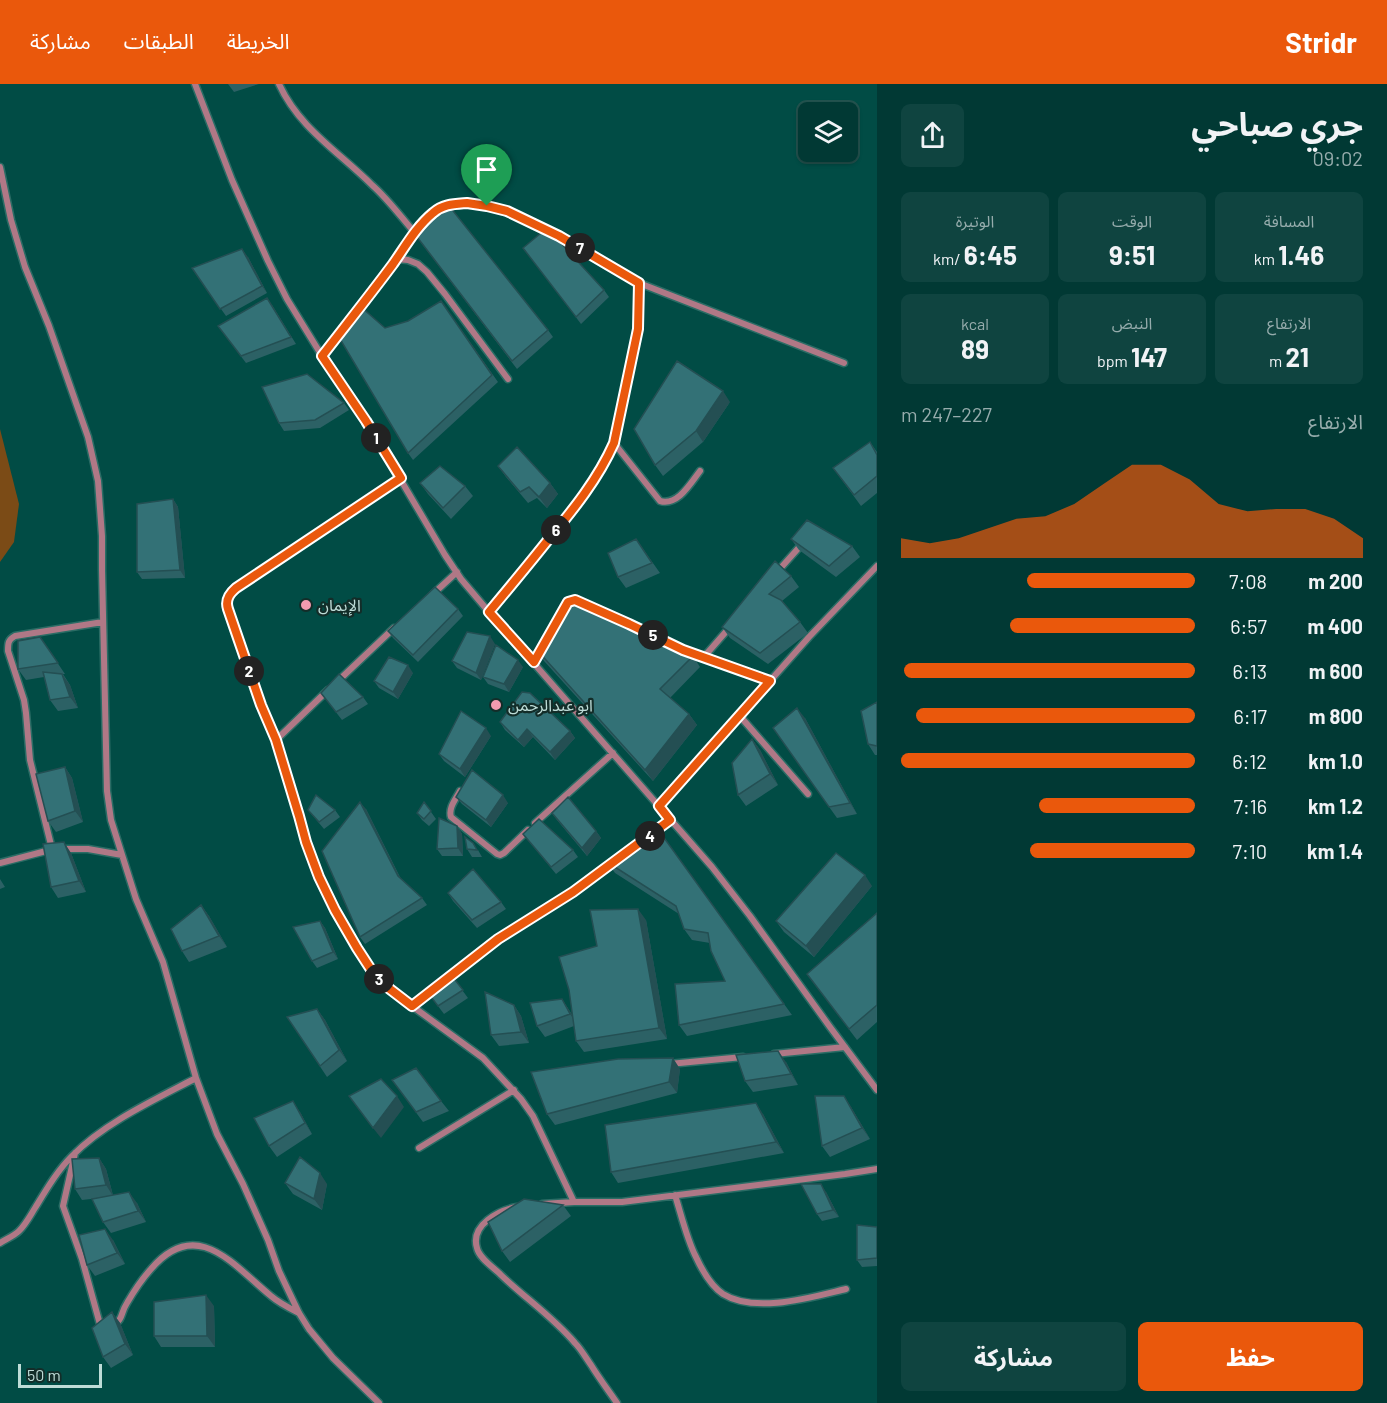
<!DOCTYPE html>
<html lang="ar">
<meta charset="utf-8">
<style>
body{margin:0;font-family:Barlow,"Noto Sans Arabic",sans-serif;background:#0f4440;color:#f1f3f6;direction:rtl;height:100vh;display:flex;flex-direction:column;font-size:22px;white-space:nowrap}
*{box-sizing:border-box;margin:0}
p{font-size:20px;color:#96acac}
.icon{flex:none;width:33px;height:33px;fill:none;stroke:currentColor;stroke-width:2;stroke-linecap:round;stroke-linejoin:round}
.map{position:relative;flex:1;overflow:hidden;direction:ltr}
.panel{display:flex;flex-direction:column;background:#013934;width:510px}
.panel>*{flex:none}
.buttons{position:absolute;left:798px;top:18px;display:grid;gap:12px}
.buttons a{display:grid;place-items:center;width:60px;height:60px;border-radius:9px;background:#013934;box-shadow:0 2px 4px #0004,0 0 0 2px #23534f;font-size:30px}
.scale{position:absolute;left:18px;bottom:15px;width:84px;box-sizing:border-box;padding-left:6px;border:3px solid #bedcd7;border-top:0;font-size:16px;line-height:21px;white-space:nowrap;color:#bedcd7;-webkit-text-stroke:4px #132d29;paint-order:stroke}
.pin{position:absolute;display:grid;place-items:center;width:51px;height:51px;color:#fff;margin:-62px -26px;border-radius:50% 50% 50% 0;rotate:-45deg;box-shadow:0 0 6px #0007}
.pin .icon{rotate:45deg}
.km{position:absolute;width:30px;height:30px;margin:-15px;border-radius:50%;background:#222;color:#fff;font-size:16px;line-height:30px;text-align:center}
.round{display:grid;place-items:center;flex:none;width:63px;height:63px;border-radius:9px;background:#0f4440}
.head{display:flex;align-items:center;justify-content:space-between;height:102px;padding:0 24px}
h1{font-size:33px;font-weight:700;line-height:45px}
.figures{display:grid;grid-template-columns:repeat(3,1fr);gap:9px;height:102px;padding:6px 24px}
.figures div{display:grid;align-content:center;border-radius:9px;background:#0f4440;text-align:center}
.figures b{font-size:26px;font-weight:700}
.figures small{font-size:16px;font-weight:400}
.figures p{font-size:16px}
.chart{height:168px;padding:12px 24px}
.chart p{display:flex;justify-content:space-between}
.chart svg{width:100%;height:108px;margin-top:6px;fill:#ea580c;opacity:.7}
.cta{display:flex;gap:12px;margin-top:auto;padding:12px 24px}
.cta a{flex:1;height:69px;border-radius:9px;background:#ea580c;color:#fff;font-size:24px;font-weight:700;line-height:69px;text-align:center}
.cta a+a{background:#0f4440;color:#f1f3f6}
ul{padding:0 24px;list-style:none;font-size:20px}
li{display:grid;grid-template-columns:96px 72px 1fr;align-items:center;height:45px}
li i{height:15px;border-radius:8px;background:#ea580c}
header{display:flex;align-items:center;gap:36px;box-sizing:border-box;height:84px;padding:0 30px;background:#ea580c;color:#fff}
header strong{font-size:28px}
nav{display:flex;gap:33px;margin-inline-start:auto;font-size:21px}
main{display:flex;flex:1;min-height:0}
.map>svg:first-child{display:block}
</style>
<header>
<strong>Stridr</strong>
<nav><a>الخريطة</a><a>الطبقات</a><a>مشاركة</a></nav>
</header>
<main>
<section class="panel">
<div class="head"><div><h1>جري صباحي</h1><p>09:02</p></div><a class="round"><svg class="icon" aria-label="share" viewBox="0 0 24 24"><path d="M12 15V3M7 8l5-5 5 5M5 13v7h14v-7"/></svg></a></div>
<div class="figures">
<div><p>المسافة</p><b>1.46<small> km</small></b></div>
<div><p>الوقت</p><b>9:51</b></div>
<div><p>الوتيرة</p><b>6:45<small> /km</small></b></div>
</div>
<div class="figures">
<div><p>الارتفاع</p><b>21<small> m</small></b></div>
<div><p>النبض</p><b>147<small> bpm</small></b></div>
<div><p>kcal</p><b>89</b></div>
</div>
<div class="chart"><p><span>الارتفاع</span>227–247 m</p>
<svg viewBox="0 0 160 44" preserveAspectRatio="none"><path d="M0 44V36L10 38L20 36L30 32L40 28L50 27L60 22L70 14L80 6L90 6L100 12L110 22L120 25L130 24L140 24L150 28L160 36V44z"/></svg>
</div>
<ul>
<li><b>200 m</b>7:08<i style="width:57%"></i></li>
<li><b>400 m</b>6:57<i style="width:63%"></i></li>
<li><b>600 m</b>6:13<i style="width:99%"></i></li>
<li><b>800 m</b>6:17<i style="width:95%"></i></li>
<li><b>1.0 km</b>6:12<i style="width:100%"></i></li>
<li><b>1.2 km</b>7:16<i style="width:53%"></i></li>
<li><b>1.4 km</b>7:10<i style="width:56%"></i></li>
</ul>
<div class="cta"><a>حفظ</a><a>مشاركة</a></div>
</section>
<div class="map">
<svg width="877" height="1319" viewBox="0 0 877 1319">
<rect width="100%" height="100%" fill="#014c45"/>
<path fill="#7b4b16" d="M0,345L19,420L14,458L0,478Z"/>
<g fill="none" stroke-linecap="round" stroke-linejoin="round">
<defs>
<path id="street" d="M195,0L232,96L268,177L287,215L322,272L366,337L445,471L461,495L489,528L712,783L750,832L830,943L877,1006
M279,0C299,44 339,68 372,101C388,115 401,133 415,149
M0,83L11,136L25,183L49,242L88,353L98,397L102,452V486L107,707L111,736L136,815L163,878L196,994L217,1050L243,1100L268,1156L279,1187L299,1229L309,1245L333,1274L379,1319
M397,175L408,176L418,180L427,188L445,210L508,295
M322,272C345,243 367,214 390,185C404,166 421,132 443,123C490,102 597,175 639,199
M614,359L660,417C678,422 690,400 700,387
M401,394L236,504L229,512L227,521L261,621L276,656L299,732L306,757L319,793L335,826L357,864L370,884L382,899L412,922
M778,487L803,459
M433,510L457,488
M566,523L571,516L580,518L683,566L769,597
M489,528L578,418L602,383L614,359L638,245L639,199L844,279
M703,574L730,543
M338,597L394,544
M739,631L808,710
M276,656L328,606
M460,707C456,715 448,724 451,733L497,770L500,771L504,769L528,746
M659,722L809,553L877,482
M535,739L613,669
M52,765L30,676L26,629L24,616L8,567C8,559 8,556 15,552L103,538
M60,765H88L122,771
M625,771L670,736
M0,779L50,766
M445,895L498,855L573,808L614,778
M433,905L412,922L483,974L521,1015L533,1032L574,1118
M774,970L845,963
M669,980L743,973
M419,1064L514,1006
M75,1069L63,1122L82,1175L101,1244
M675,1111C681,1130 687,1156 696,1173C702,1186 711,1202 723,1210C755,1230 812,1213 846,1205
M542,1120L574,1118H622L845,1090L877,1085
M517,1123C499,1126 470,1141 477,1164C479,1174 493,1183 501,1191C525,1214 553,1233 575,1259C581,1265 586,1274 591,1281C599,1294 608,1306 617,1319
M0,1159C6,1155 14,1152 19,1147C26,1140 30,1132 35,1124C46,1106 57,1087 72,1072C104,1039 156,1015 196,994
M113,1242C124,1234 120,1230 127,1219C134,1207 142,1195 151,1185C197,1131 234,1182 271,1212C279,1219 289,1224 299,1229"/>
</defs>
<use href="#street" stroke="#2b6c65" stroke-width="9"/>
<use href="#street" stroke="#b07886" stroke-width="6"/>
</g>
<path fill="#2c6165" d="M228,0H259L234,8Z
M419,156L548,246L553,253L517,285Z
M529,171L604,206L609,213L581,240Z
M248,173L267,209L226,232L192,184Z
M441,217L498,298L413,376L408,369L385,244L408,237Z
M272,221L296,260L246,279L218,242Z
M730,318L703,358L663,392L655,381Z
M344,319L349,326L320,344L284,347L279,339Z
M870,358L877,368V409L861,422L833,384Z
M498,382L550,399L558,410L547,424L537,414L528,419L506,393Z
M420,399L465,402L473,412L451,435L428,410Z
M173,415L178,423L185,494L142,495L137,488Z
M636,455L660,489L626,504L618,493Z
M791,455L852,462L860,473L836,493L799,466Z
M791,492L799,503L782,517L800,538L808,549L768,580L730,554L722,543Z
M458,525L463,532L418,578L393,554L388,547Z
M40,553L65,590H63L70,601L78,624L58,627L50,616L44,593L26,596L18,585Z
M495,560L481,596L457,584L452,577Z
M537,566L693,572L700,583L670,614L689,630L697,641L653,697L544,577Z
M523,583L509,608L488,600L483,593Z
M413,589L398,615L379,604L374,597Z
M321,609L363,613L368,620L342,636Z
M877,618V671H875L868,660Z
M805,634L857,730L837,734L773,644Z
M500,638L570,647L575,654L555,676L533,653L524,663L505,646Z
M491,652L465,693L444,677L439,670Z
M752,655L760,666L778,701L746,722L738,711Z
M65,683L72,694L83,738L56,748L48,737Z
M456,713L508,719L491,743L462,720Z
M424,718L436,735L429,742L422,736L417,729Z
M366,725L401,795L422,814L427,821L365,860L360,853Z
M308,726H335L340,733L324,745Z
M552,729L596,747L601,754L587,772L557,736Z
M457,742L462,750L463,772H442L437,765Z
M523,750L573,766L578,773L556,790Z
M662,751L792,931L687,952L679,941L725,897L710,859L692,856L684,845L679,830L615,789L607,778Z
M467,765L478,766L482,773H472Z
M71,769L86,808L58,814L51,803Z
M0,795L5,803L0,805Z
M872,802L814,873L784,848L776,837Z
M448,809L501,818L506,825L477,844L453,817Z
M201,821L209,832L227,863L189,878L182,867Z
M877,829V938L857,956L807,890Z
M646,836L667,955L584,968L576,957L574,942L545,953L537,942L562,915L573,932L597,862Z
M320,837L325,844L338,875L317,884L312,877Z
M448,887L468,914L444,930L425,905Z
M514,921L521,932L529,959L499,962L491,951Z
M317,925L325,936L347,977L327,993L287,933Z
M786,978L798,1001L753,1008L745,997Z
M680,985L677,1009L555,1041L547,1030Z
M392,996L441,1017L449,1027L423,1038Z
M844,1012L851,1023L870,1055L830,1073L822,1062Z
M300,1028L312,1050L277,1073L269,1062Z
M763,1030L784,1069L618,1099L611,1088Z
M99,1074L106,1085L113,1111L137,1119L146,1138L111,1149L103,1138L100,1114L82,1116L75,1105Z
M285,1099L327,1100L322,1126L293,1110Z
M826,1108L839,1133L822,1137L817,1130Z
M563,1121L571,1132L510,1178L502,1167Z
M877,1143V1182L862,1183L857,1176Z
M113,1156L125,1180L95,1192L87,1181Z
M214,1222L215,1263H161L154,1252Z
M112,1228L120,1239L133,1271L111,1284L103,1273Z"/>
<path fill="#244f53" d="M242,165L248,173L267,209L262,202Z
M723,307L730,318L703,358L696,347Z
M550,399L558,410L547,424L539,413Z
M173,415L178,423L185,494L180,486Z
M490,552L495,560L481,596L476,589Z
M518,576L523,583L509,608L504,600Z
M408,581L413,589L398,615L393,608Z
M62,590L70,601L78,624L70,613Z
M797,624L805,634L857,730L850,719Z
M689,630L697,641L653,697L645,686Z
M486,644L491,652L465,693L460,685Z
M527,645L533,653L524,663L518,656Z
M570,647L575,654L555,676L550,668Z
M752,655L760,666L778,701L770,690Z
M65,683L72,694L83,738L75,727Z
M503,711L508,719L491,743L486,736Z
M360,718L366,725L403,800L398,792Z
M457,742L462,750L463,772L458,764Z
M596,747L601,754L587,772L582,764Z
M64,758L71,769L86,808L79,797Z
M865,791L872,802L814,873L806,862Z
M201,821L209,832L227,863L219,852Z
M638,825L646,836L667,955L659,944Z
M320,837L325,844L338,875L333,868Z
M562,915L569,926L578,941L570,930Z
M514,921L521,932L529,959L521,948Z
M317,925L325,936L347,977L339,966Z
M778,967L786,978L798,1001L791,990Z
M673,974L680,985L677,1009L669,998Z
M397,1012L404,1023L381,1054L373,1044Z
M844,1012L851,1023L870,1055L862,1044Z
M293,1017L300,1028L312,1050L305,1039Z
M756,1019L763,1030L784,1069L776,1058Z
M99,1074L106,1085L113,1112L106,1101Z
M320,1089L327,1100L322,1126L314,1115Z
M821,1100L826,1108L839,1133L833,1126Z
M129,1108L137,1119L146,1138L138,1127Z
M105,1145L113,1156L125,1180L117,1169Z
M206,1211L214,1222L215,1263L207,1252Z
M112,1228L120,1239L133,1271L125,1260Z"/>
<path fill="#337176" stroke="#244f53" stroke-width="1.5" d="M446,118L548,246L512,277L414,149Z
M547,144L604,206L576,233L523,164Z
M242,165L262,202L220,225L192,184Z
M267,214L291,253L241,272L218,242Z
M441,217L492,291L408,369L340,255L361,223L385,244L408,237Z
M677,277L723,307L696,347L655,381L634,345Z
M307,290L344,319L315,336L279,339L262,303Z
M870,358L877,371V392L854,411L833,384Z
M517,363L550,399L539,413L529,403L520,408L498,382Z
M440,382L465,402L443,424L420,399Z
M173,415L180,486L137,488V420Z
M807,436L852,462L829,482L791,455Z
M636,455L652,479L618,493L608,469Z
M775,477L791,492L769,510L781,516L800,538L760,569L722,543Z
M435,503L458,525L413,571L388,547Z
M564,514L693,572L660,605L689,630L645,686L537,566Z
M467,548L490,552L476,589L452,577Z
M40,553L58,579L18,585V557Z
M496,561L518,576L504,600L483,593Z
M389,573L408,581L393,608L374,597Z
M43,588L62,590L70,613L50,616Z
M339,590L363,613L336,628L321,609Z
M522,608L530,609L570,647L550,668L527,645L518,656L500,638Z
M877,618V662L868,660L861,627Z
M797,624L850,719L829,723L773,644Z
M461,627L486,644L460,685L439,670Z
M752,655L770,690L738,711L732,679Z
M65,683L75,727L48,737L36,690Z
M472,686L503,711L486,736L456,713Z
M316,711L335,726L319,738L308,726Z
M568,713L596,747L582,764L552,729Z
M360,718L398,792L422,814L360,853L322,767Z
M424,718L431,727L424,735L417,729Z
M439,734L457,742L458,764L437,765Z
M539,735L573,766L551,783L523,750Z
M662,751L784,920L679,941L675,900L725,897L711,867L708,849L684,845L676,822L607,778Z
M465,753L473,759L477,766L467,765Z
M64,758L79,797L51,803L43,760Z
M836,769L865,791L806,862L776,837Z
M473,785L501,818L472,836L448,809Z
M201,821L219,852L182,867L171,845Z
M638,825L659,944L576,957L569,906L559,873L597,862L590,826Z
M877,829V921L849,945L807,890Z
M320,837L333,868L312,877L293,843Z
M448,887L463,906L438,922L425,905Z
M485,908L514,921L521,948L491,951Z
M562,915L570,930L537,942L530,919Z
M317,925L339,966L320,982L287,933Z
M778,967L791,990L745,997L736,971Z
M673,974L669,998L547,1030L531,988L618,975Z
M416,984L441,1017L416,1028L392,996Z
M381,995L397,1012L373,1044L349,1012Z
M815,1012H844L862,1044L822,1062Z
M293,1017L305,1039L269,1062L254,1034Z
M756,1019L776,1058L611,1088L605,1041Z
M300,1073L320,1089L314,1115L285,1099Z
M99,1074L106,1101L75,1105L72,1075Z
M801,1100H821L833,1126L817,1130Z
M129,1108L138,1127L103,1138L92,1115Z
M524,1115L563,1121L502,1167L488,1138Z
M857,1141L877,1143V1174L857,1176Z
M105,1145L117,1169L87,1181L79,1151Z
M206,1211L207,1252H154V1218Z
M112,1228L125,1260L103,1273L92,1244Z"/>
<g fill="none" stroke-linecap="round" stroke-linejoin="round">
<defs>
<path id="route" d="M467,119L487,122L507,127L559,152L639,199L638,245L614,359C598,395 573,426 548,456C529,480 509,504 489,528L534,578L568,518L575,516L629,540L683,566L770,597L659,722L670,736L573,808L498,855L412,922L382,899L370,884L357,864L335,826L319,793L306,758L299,732L276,656L261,621L228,525C225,516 229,510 236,504L401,394L366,337L322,272C346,241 370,211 393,180C405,163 416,143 433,129C443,120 455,120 467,119Z"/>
</defs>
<use href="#route" stroke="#fff" stroke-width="12"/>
<use href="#route" stroke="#ea580c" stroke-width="8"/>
</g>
<g fill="#f29ab0" stroke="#132d29" stroke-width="2">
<circle cx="306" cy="521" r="6"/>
<circle cx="496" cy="621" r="6"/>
</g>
<g text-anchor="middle" stroke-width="4.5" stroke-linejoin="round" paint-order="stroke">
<g font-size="16" fill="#bedcd7" stroke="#132d29" text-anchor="start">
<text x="318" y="527">الإيمان</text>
<text x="508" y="627">ابو عبدالرحمن</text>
</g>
</g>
</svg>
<div class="buttons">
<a><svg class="icon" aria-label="layers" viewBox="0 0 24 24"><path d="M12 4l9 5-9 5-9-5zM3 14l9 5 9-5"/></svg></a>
</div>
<div class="scale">50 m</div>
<div class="pin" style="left:487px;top:122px;background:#1e9e55"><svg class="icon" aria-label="arrive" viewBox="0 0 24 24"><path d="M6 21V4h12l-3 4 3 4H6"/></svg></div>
<b class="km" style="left:376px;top:354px">1</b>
<b class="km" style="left:249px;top:587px">2</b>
<b class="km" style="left:379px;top:895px">3</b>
<b class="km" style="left:650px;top:752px">4</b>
<b class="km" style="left:653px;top:551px">5</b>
<b class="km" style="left:556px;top:446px">6</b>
<b class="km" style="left:580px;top:164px">7</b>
</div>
</main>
